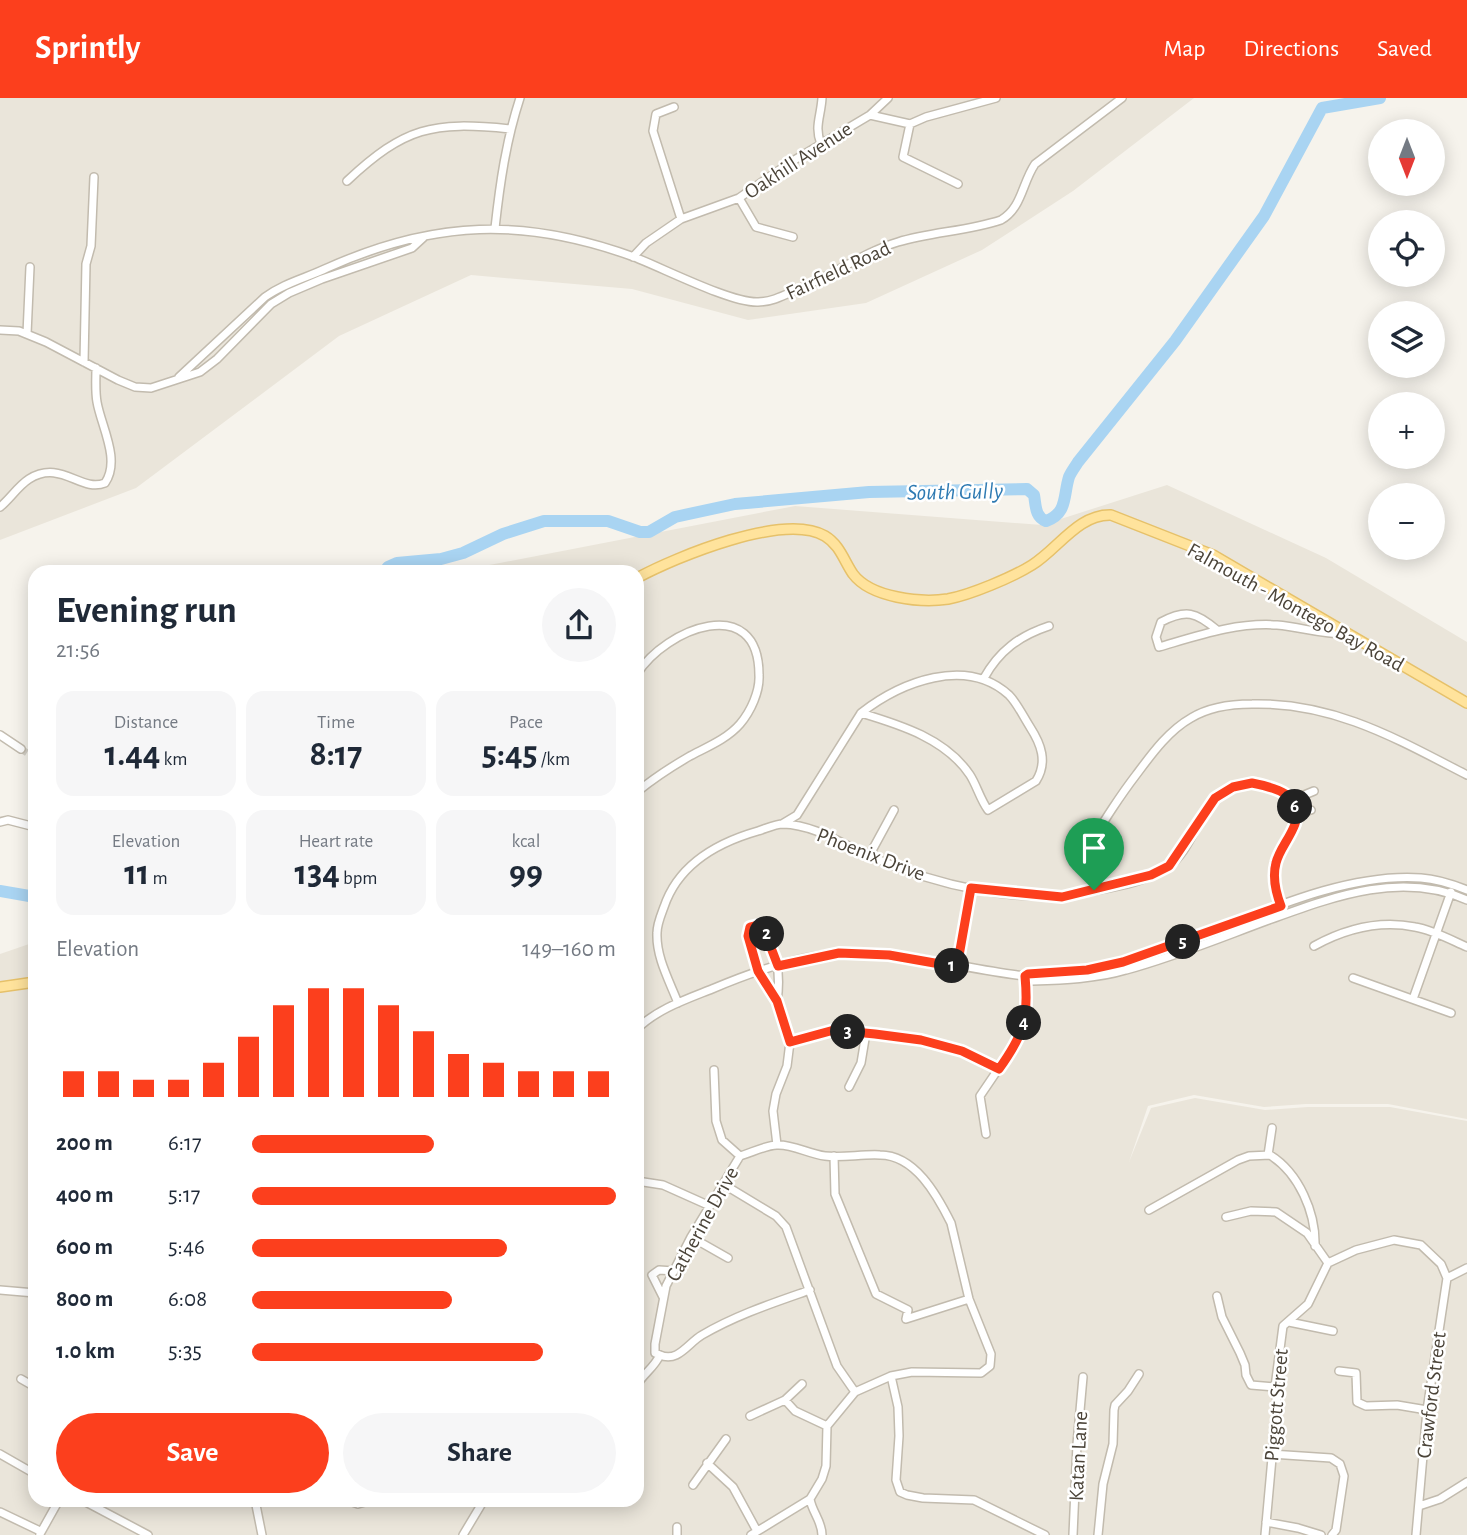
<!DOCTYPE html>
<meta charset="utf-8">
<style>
body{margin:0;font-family:"Alegreya Sans",sans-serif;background:#f6f6f7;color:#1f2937;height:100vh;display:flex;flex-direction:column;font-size:26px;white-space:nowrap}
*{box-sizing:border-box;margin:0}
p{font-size:23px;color:#747a83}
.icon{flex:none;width:38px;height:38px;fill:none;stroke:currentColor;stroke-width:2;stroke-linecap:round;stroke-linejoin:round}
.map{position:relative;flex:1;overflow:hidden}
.side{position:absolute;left:28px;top:467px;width:616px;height:942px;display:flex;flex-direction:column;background:#fff;border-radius:21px;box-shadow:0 4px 18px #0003}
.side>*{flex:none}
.needle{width:46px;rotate:180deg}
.controls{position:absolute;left:1368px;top:21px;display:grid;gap:14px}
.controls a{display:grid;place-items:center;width:77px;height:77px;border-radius:50%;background:#fff;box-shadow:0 4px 18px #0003;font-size:35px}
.pin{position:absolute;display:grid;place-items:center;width:60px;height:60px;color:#fff;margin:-72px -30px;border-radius:50% 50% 50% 0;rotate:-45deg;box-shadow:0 0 7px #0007}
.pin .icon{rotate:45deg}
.km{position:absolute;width:35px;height:35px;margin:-18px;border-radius:50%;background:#222;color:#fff;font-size:19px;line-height:35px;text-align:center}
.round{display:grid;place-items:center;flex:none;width:74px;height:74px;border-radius:37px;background:#f6f6f7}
.headline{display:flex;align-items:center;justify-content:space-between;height:119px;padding:0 28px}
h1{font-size:38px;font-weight:600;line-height:52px}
.figures{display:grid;grid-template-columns:repeat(3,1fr);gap:10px;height:119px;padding:7px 28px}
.figures div{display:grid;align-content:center;border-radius:18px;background:#f6f6f7;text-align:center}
.figures b{font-size:35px;font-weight:600}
.figures small{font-size:19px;font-weight:400}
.figures p{font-size:19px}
.chart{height:196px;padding:14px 28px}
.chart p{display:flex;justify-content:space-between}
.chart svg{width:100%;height:126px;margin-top:7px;stroke:#fc3f1d;stroke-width:6}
.cta{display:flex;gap:14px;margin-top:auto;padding:14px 28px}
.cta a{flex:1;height:80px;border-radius:42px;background:#fc3f1d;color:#fff;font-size:28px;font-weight:600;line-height:80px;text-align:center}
.cta a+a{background:#f6f6f7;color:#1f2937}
ul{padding:0 28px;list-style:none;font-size:23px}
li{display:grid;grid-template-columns:112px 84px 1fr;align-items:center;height:52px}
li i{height:18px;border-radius:9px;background:#fc3f1d}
header{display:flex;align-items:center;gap:42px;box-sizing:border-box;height:98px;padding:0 35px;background:#fc3f1d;color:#fff}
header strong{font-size:33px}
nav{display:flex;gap:38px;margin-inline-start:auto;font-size:24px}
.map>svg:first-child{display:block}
</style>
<header>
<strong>Sprintly</strong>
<nav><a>Map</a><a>Directions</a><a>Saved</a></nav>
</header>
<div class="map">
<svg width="1467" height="1437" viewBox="0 0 1467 1437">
<rect width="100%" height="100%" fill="#f6f3ec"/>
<path fill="#eae5da" d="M0,0H1194L1073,93L982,152L866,205L748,222L632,191L471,177L339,238L136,390L0,442Z
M1167,387L1326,460L1467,544V1021L1388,1006H1306L1264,1009L1194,997L1148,1008L1129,1064L1151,1010L1195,1000L1265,1012L1308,1009H1390L1467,1023V1437H0V856L35,844V1402H637V474H453L795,408L1042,427Z"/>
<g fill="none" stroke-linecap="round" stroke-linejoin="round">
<path stroke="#a9d4f2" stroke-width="12" d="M384,474L388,469L397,465L441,461L463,455L503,436L544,423H608L640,434H649L675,419L735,406L869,394L1027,391L1034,397C1036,408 1035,419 1046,423C1068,415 1063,398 1069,379C1071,374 1075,369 1078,364L1175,243L1264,118L1322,10L1380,0
M0,793L35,799"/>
<path stroke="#d4d0c8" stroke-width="7" stroke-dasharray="7 3.5" stroke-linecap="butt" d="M21,651L35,660"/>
<defs>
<path id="minor" d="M674,9L656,16L653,33L681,121
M870,17L910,26L926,19L996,0
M910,26L903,59L958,86
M821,46C814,29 821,18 822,0
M347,83C405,29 432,23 510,31
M739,100L756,129L793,139
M495,130C500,85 506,43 520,0
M633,159L646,145L681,121L739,100L791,64L870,17L888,0
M0,232L19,233L46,244L118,282L135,289L151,290L200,274L217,261L271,206L289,195L322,181L412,150L424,139
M27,236L30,169
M84,264L86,166L91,148L94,79
M179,279L265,199C284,185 306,180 327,170C434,122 524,119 634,159C663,170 731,205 758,204C774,204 788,195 803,189C835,176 864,154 898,144C931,134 968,133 1001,122C1022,110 1022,85 1035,66L1122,0
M0,409C10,401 18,388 29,381C61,361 81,395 105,385C121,362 101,328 97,304C95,293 96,281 96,270
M1217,532C1196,514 1186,511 1161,524L1156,539L1159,549C1197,538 1237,524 1277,527C1301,529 1324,537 1348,536
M637,576C666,530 759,494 759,577C760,593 751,613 740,626C727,641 707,649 690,658C671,669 654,680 637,694
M984,580C999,553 1019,538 1049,528
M0,637L21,651
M1292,702L1314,693
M1297,716L1311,712
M0,724L8,722L35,729
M782,726L797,717L861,615C901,627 946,641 970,677C977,688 980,701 988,712L1036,683C1048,664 1041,646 1030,629C1023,618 1017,605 1009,597C966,558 901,584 861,615
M869,758L894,712
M1094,792C1092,777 1089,760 1093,745C1097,731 1126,690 1136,677C1151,657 1168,633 1191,620C1209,609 1231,606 1252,606C1334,604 1397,641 1467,677
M1314,848C1345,831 1380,822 1415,829C1433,832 1451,842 1467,849
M957,869L971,790
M1025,878C1036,872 1049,875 1061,874C1081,872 1100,870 1119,865C1213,841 1324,773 1421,780C1437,781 1452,786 1467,792
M1353,880L1451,915
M1413,901L1451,794
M678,905C669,882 656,859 657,835C657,826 661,817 664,809C678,767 716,745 758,733C765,731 775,726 783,726C816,727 843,747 872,759C935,787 1019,807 1088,794C1113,789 1147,784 1168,769C1198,747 1199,697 1239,688C1251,685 1264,685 1276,690C1319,707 1283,740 1276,765C1271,783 1278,801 1285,816
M637,931C657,911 687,901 712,891C752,874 797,858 840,855C902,852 964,871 1025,878L1031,883C1062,882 1096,881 1126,872C1174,859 1220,840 1266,823C1330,800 1400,772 1467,802
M790,944L834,932L875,936L921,942L962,952L999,970C1023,936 1029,921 1025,878
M714,972L716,1023L722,1042L740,1058
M849,989L861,965L866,935
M986,1036L980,998L999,970
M777,1047L773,1013L776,996L787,968L790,944L777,903L758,873L748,838L750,829L762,826C777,849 781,877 777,903
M1268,1057L1272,1030
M834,1058L835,1096L876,1196L908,1212L906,1221L969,1201
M637,1083L663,1087L710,1108
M723,1086L776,1118L786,1129L837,1268L855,1294
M1149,1112L1238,1062L1249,1058L1270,1057C1299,1075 1316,1115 1315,1148
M1226,1119L1251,1113L1276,1114L1307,1135L1328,1165
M691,1139L728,1160
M1447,1180L1467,1170
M0,1192L35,1195
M1217,1198L1222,1219L1240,1255L1245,1267L1246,1277L1251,1287L1275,1289
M663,1199L652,1177L659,1172L674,1173
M1289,1224L1333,1233
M660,1257L655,1255V1246L666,1188L691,1139L740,1058C751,1055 766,1047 777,1047C792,1046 809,1056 825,1058C843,1060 862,1056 880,1057C915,1057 937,1097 951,1125L969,1201L991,1256L990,1268L981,1275L912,1274L891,1278L855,1294L827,1328L826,1368L822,1381L810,1401L751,1437
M660,1257C678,1265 688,1245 702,1237C736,1217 773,1205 810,1192
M1339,1273L1356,1275L1357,1304L1366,1308L1397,1307L1427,1312
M891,1278L898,1309L899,1338L896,1382L900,1394L907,1397L923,1400L974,1402L1045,1437
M21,1281L35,1289
M637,1287C643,1276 654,1270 660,1257
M785,1302L802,1286
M750,1318L785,1302L795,1313L827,1328
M0,1356L35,1376
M1271,1356L1331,1360L1340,1366L1344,1378L1336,1432L1332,1437
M707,1365L733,1389L757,1433
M693,1387L726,1341
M810,1401C812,1414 822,1423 822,1437
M82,1402L148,1437
M255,1402L262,1437
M347,1402L358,1406L372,1402
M1419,1408L1440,1401L1467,1384
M0,1414L40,1433
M1266,1424L1298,1430L1321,1437
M677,1429V1437
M40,1436L59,1402
M463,1437L484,1402
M1073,1437L1077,1346L1083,1279
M1098,1437L1103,1386L1113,1346L1114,1312L1115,1307L1128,1293L1139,1276
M1265,1437L1277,1305L1275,1289L1283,1228L1308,1206L1328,1165L1356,1152L1394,1142L1421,1147L1441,1166L1447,1180
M1416,1437L1427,1312L1447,1180"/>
<path id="major" d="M637,480C676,459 784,414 825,438C840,447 844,463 853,476C871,500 921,505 948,501C970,497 1013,479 1032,467C1058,451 1078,416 1111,417L1213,457L1467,605
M0,889L35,884"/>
</defs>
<use href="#minor" stroke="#c2bbae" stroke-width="10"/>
<use href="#major" stroke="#e6c16a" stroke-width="12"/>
<use href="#minor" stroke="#fff" stroke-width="7"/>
<use href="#major" stroke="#ffe39c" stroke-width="9"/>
</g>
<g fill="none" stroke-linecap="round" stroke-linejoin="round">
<defs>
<path id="route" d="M1252,685C1273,689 1306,697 1295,726C1290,740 1279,752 1276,765C1272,780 1276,795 1281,808L1123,864L1087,872L1028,876L1025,878C1029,921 1024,936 999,971L962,953L921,942L875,936L834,932L790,944L777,903L758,873L748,838L750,829L762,826L778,868L839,855L889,857L957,869L971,790L1062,799L1151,777L1169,768L1215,700L1233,689Z"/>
</defs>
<use href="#route" stroke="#fff" stroke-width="14"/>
<use href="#route" stroke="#fc3f1d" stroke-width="9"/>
</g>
<g text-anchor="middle" stroke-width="5" stroke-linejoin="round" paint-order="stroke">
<g font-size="21" fill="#4b4439" stroke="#fff">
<text transform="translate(798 62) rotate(-33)" y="7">Oakhill Avenue</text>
<text transform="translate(838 172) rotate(-25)" y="7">Fairfield Road</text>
<text transform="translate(1296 509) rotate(29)" y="7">Falmouth - Montego Bay Road</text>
<text transform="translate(871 756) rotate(21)" y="7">Phoenix Drive</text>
<text transform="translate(702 1126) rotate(-61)" y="7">Catherine Drive</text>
<text transform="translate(1431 1297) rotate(-83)" y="7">Crawford Street</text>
<text transform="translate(1276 1307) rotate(-85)" y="7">Piggott Street</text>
<text transform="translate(1078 1358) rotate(-87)" y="7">Katan Lane</text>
</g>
<g font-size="23" font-style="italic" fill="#2e7ab2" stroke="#fff">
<text transform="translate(955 393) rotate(-1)" y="8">South Gully</text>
</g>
</g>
</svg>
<div class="controls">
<a><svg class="needle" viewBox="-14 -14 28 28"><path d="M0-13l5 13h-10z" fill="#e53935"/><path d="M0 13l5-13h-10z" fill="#747a83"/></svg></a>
<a><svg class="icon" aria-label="locate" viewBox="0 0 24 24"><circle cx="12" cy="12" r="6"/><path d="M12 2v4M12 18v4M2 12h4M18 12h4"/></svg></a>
<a><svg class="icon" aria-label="layers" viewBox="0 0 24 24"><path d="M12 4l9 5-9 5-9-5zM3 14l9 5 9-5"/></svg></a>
<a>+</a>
<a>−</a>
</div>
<div class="pin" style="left:1094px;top:792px;background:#1e9e55"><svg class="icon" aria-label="arrive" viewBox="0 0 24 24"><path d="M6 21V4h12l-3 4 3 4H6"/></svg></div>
<b class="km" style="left:952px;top:868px">1</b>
<b class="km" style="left:767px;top:836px">2</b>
<b class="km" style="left:848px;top:934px">3</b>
<b class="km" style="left:1024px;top:925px">4</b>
<b class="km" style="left:1183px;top:844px">5</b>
<b class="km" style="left:1295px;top:709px">6</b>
<section class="side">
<div class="headline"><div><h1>Evening run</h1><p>21:56</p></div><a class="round"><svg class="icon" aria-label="share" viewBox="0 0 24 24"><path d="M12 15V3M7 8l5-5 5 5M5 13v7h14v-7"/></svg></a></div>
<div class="figures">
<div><p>Distance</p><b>1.44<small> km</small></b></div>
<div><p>Time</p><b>8:17</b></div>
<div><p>Pace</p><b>5:45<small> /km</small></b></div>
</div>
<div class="figures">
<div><p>Elevation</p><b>11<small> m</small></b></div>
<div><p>Heart rate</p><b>134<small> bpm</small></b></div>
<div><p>kcal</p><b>99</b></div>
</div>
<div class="chart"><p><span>Elevation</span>149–160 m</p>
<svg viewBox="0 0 160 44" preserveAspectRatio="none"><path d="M5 44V35M15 44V35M25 44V38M35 44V38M45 44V32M55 44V23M65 44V12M75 44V6M85 44V6M95 44V12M105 44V21M115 44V29M125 44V32M135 44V35M145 44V35M155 44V35"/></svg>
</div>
<ul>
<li><b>200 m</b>6:17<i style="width:50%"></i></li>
<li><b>400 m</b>5:17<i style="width:100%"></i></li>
<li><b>600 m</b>5:46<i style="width:70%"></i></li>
<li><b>800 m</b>6:08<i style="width:55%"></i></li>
<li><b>1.0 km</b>5:35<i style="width:80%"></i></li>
</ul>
<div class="cta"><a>Save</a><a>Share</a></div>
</section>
</div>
